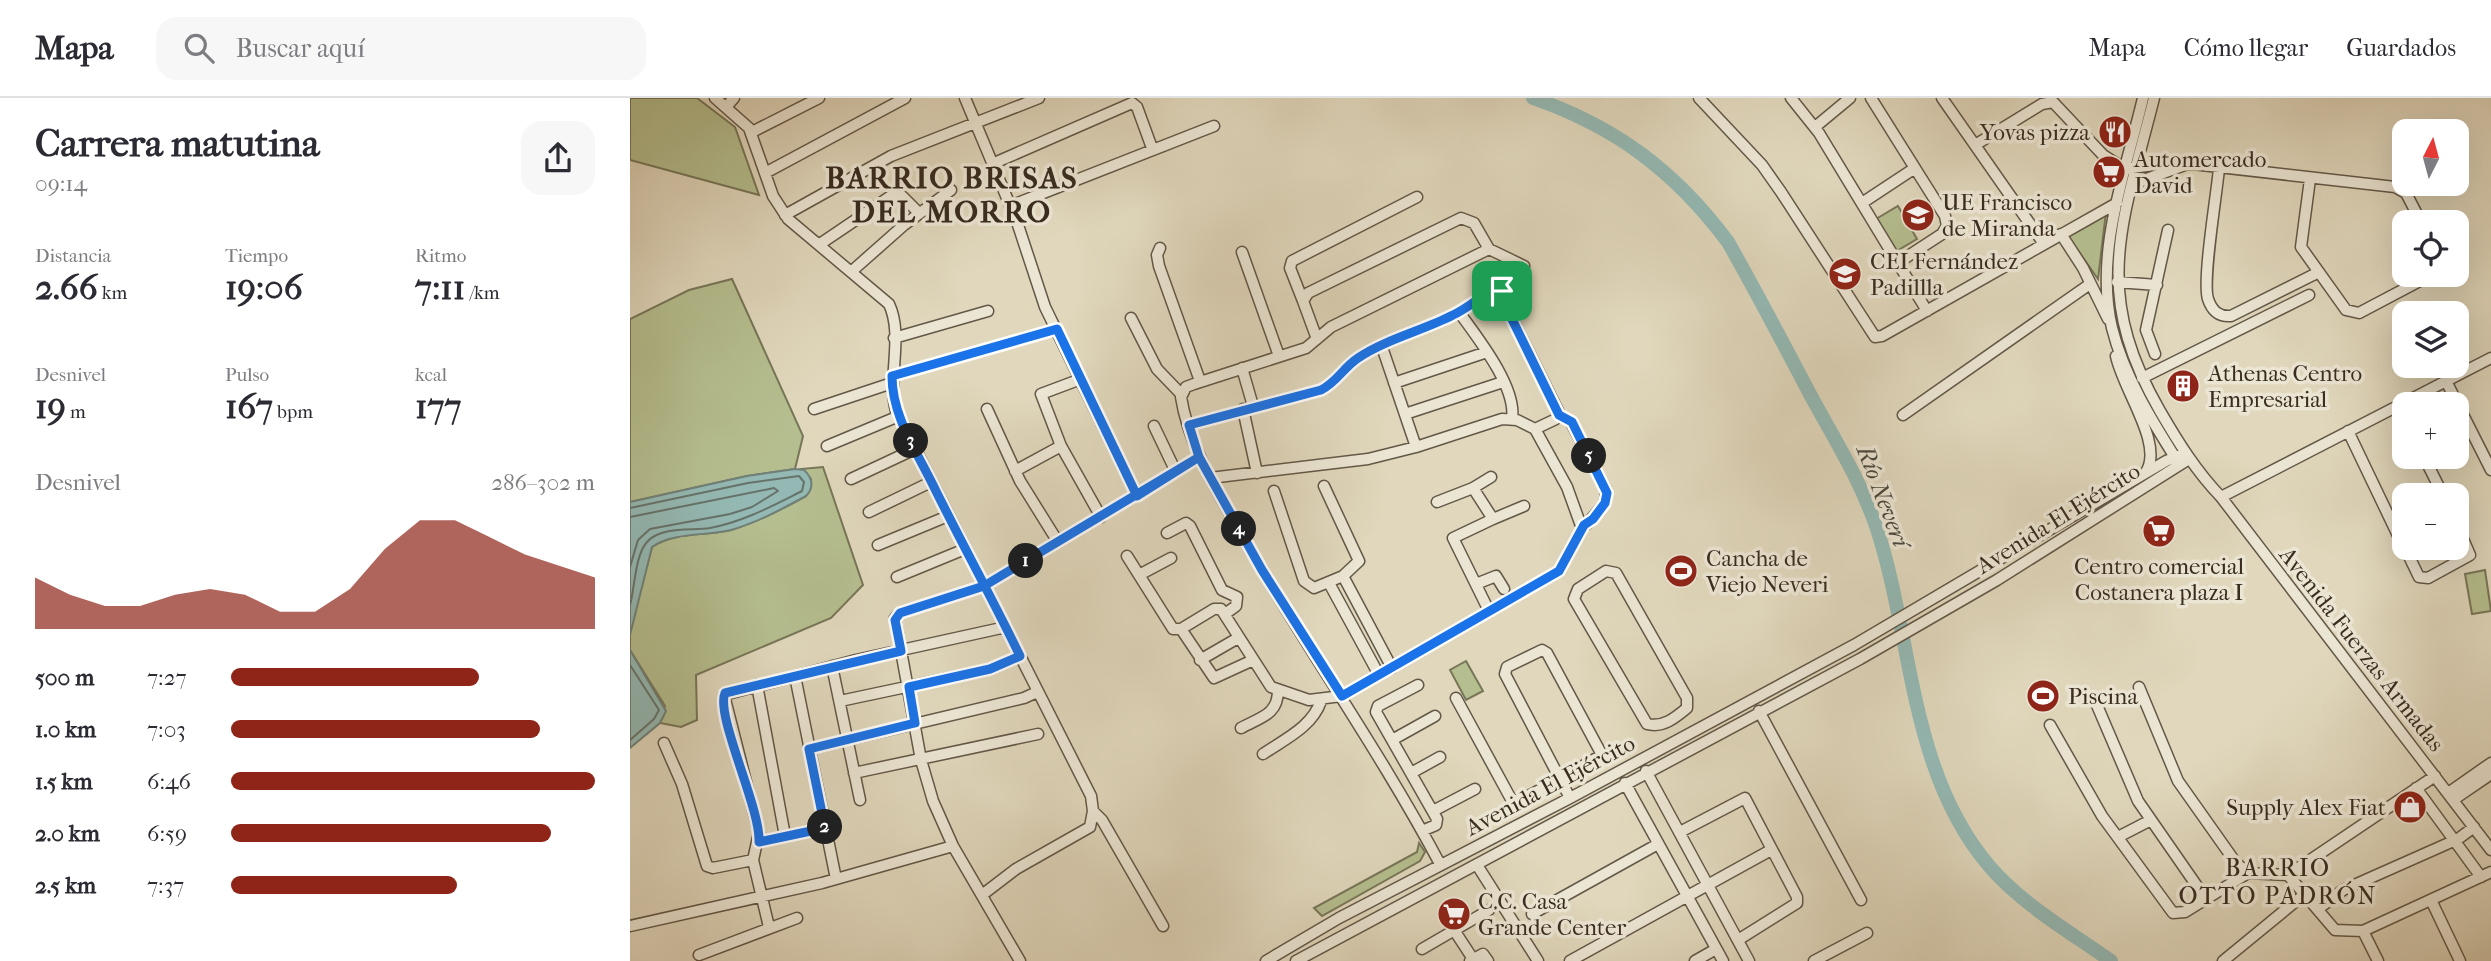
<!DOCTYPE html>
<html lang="es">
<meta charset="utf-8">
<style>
body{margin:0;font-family:"IM FELL French Canon",serif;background:#f7f7f7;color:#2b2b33;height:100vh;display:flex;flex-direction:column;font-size:26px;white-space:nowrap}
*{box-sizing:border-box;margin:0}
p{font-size:23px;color:#7c7c81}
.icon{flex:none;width:38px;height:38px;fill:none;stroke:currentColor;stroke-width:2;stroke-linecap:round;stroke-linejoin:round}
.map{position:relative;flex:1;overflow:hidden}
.panel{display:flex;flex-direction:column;background:#fff;width:630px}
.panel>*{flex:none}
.needle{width:46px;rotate:6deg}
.buttons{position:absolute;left:1762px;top:21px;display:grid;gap:14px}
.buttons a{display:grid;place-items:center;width:77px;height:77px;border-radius:14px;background:#fff;box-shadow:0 7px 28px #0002;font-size:35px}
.pin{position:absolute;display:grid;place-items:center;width:60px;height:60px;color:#fff;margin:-30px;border-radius:14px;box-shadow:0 4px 10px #0006}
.km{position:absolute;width:35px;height:35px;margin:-18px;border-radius:50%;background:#222;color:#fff;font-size:19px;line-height:35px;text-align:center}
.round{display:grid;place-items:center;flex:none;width:74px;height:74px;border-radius:21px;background:#f7f7f7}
.summary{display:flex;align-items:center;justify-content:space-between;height:119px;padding:0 35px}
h1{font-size:38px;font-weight:800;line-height:52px}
.stats{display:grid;grid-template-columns:repeat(3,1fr);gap:10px;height:119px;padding:7px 35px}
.stats div{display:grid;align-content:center}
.stats b{font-size:35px;font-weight:800}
.stats small{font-size:19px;font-weight:400}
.stats p{font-size:19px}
.chart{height:196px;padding:14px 35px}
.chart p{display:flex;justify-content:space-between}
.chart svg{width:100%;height:126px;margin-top:7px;fill:#8f2418;opacity:.7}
ul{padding:0 35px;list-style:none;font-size:23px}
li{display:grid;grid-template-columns:112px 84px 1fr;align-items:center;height:52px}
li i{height:18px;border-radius:9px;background:#8f2418}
header{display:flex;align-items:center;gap:42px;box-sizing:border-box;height:98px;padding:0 35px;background:#fff;border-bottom:2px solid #e1e1e2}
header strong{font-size:33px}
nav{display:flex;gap:38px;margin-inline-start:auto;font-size:24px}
.search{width:490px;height:63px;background:#f7f7f7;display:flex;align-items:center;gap:18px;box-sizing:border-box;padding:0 24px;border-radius:21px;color:#7c7c81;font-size:26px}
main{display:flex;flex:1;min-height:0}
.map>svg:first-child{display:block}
</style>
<header>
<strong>Mapa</strong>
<div class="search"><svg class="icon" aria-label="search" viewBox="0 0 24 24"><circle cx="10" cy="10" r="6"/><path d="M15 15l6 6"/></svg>Buscar aquí</div>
<nav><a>Mapa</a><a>Cómo llegar</a><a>Guardados</a></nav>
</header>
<main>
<section class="panel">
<div class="summary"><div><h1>Carrera matutina</h1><p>09:14</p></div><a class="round"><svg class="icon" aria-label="share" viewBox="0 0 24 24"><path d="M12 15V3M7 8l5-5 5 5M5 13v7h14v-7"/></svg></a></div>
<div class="stats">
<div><p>Distancia</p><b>2.66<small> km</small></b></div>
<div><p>Tiempo</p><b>19:06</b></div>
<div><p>Ritmo</p><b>7:11<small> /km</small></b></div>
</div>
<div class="stats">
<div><p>Desnivel</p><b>19<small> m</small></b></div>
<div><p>Pulso</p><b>167<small> bpm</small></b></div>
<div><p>kcal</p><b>177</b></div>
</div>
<div class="chart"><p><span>Desnivel</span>286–302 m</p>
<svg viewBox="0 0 160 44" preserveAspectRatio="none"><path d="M0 44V26L10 32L20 36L30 36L40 32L50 30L60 32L70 38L80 38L90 30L100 16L110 6L120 6L130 12L140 18L150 22L160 26V44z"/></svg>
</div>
<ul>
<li><b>500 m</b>7:27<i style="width:68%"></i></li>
<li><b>1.0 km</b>7:03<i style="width:85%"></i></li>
<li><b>1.5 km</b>6:46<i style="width:100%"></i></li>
<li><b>2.0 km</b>6:59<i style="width:88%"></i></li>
<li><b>2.5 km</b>7:37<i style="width:62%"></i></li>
</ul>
</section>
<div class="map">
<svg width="1861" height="863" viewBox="0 0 1861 863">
<rect width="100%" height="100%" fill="#e0d7bc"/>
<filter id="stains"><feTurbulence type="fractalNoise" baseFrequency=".00286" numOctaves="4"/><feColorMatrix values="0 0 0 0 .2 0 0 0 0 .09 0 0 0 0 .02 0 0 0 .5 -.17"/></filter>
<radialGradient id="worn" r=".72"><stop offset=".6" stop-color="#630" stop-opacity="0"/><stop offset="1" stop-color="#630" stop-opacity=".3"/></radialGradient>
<path fill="#b5be8f" stroke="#777658" stroke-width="2" d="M0,0H67L105,29L129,97L0,62Z
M1268,108L1287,141L1265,154L1246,121Z
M1476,114L1468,181L1437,137Z
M102,181L173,338L165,371L117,378L0,404V221L59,192Z
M193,369L233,487L201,520L66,577L67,622L51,629L30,625L35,608L0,552V531L22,449C42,434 77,438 101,432C128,424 152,411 176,398L181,381L171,371Z
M1052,457L1066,480L1051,489L1037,466Z
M1855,472L1861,513L1842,516L1835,476Z
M836,563L853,593L836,602L820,572Z
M789,745L795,754L790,763L692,818L684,810L787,754Z"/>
<path fill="#94b9b4" stroke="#708179" stroke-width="2" d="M165,371L174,372C183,380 184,390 176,398C152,411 128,424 101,432C77,438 42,434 22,449L0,537V404L117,378Z
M0,552L36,613L30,625L0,650Z"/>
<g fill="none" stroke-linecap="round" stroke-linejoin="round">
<path stroke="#66736a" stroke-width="2" d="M0,410L118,385L169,378L174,384L172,393C142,408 113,424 80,430C61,433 31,428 17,444C5,457 5,489 0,507
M0,419L144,390L148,393L122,409L100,416L20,431L8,442L0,469
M0,567L29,612L24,621L0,642"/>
<path stroke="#94b9b4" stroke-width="14" d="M903,0C986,29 1045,73 1098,144C1127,195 1154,247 1181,298C1205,342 1231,383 1247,431C1283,541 1279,675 1360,769C1393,807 1440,834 1481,863"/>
<defs>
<path id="minor" d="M85,0L119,30L143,98L158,121L259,206C274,238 257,279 266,313L461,698L463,713L460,729L386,771L352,797
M335,0L387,124L415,209L507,398
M1069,0L1132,67L1151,94L1245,239L1252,238L1487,105
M1161,0L1189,35L1297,213
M1241,0L1315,118L1317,128L1312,136L1269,164
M1312,0L1414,146
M1513,0C1496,73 1464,154 1482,230C1494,278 1522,323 1548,364
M1524,0C1493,124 1460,192 1530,313C1548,344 1566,373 1591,399L1861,752
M97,8L104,0
M1185,29L1220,0
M122,34L189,0
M1345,47L1412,6L1423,4L1473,57L1495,71L1545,64L1765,89L1776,95L1791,124
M362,66L502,5L507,9L522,50
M1589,70C1587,95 1572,182 1578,201C1582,213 1589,219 1601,218L1689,174
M135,75L275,0
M1680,81L1671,149L1716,212L1729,215L1801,177
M1503,86L1555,67
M1232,105L1285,70
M380,108L584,28
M155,117L261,58L409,0
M1431,136L1453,170L1478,221
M190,146L261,98H272L289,115
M530,150L527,157L529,168L570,283
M612,154L649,258
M222,173L274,127L321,92
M1487,184L1527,187
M673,203L660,170L662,163L787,99
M829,214C847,239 887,289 882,321
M501,220L527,271L552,297
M264,240L358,213
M687,241L673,203L678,195L831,120L844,125L859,151
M752,249L786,349
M1525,256L1516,232L1538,132
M1486,258C1493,292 1534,346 1516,374
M612,270L623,308
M262,278L427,231
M1512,280L1679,197
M451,281L411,296L431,348L471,419
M1816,283L1861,372
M764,285L857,254
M1770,307L1774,317
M184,311L262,285
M357,311L390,383L428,444
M613,311L627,375
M775,316L873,284
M1273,317L1460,186
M559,327L691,292C707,284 713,270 728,260C756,241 793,233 823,217C840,209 852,196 872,193
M524,328L546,374
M905,331L937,389L950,425L957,426L975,405L976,392L941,324L929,317
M1718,333L1774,450
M197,348L269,318
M1794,359L1813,397
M385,373L431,348
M580,380L738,361L786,349L872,321L887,322L905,331L926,321L928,313L871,198L873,190L893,173L894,168L859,151L701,229L676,250L564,286L556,289L551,299C559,350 589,395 613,439C676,550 750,653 810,766
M221,381L285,351
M843,390L863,421L823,440L859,513
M644,393L674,483L684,490L713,478L729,463L694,388
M1591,399L1861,260
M807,404L843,390L861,379
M239,414L301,384
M863,421L894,408
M537,435L556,425L560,428L592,492L607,499L606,508L595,516
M248,447L318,418
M1775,450L1789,479L1798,480L1840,457L1827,427
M497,458L543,531H551L584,511H591L641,589L679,602L712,598L929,473L954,427
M976,473L986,475L1057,600V610C1045,620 1033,630 1017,626L944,501L948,491Z
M509,477L541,460
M713,478L762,570
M267,479L335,451
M699,485L749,577
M846,486L866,478L874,491
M551,531L584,580L621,563
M912,552L917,555L972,657L930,681L875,576L877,569Z
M570,562L608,540
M202,568L230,702
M165,578L206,781
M127,587L155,738
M788,587L748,608L746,614L807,721L806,727L792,733
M1509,589L1548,683L1606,765L1618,775L1658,777L1805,678
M826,600L881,701L889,703L930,681L940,700
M210,603L361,571L390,558
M1466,605L1508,703L1576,801
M1129,613L1231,802
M1420,627L1472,718L1543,815L1555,814L1618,775
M611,630C631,619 648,617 648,592
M762,642L805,618
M34,645L52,686L77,768L83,770L123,762
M179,651L394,600L407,594
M633,656C655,641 682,629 691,603
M1016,673L1119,863
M224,675L408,636
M781,675L810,659
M995,685L1093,863
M1786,690L1851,779
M1818,695L1861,665
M1823,702L1861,676
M463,713L472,722L533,828
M803,713L845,691
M1050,734L1115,700L1167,799V805L1108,842
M1488,739L1521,722
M129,744L195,730
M847,767L908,863
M1658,777L1705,832L1733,833L1861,774
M1801,802L1830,863
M1688,811L1713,792L1828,741L1844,729
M902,816L1028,746
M0,828L192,785L323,748
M139,829L123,762L129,735L94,597L226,562L376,529
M824,832L843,861
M1733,833L1748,863
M792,851L859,812
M69,857L167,820
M390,863L323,748L303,703L291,662L265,520L270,515L354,488L569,359
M636,863L709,820L940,700L1224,547L1536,363L1555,355
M666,863L1230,561L1367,482L1559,361
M840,863L853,856L858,863
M940,863L1141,752
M1065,863L1086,851
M1184,863L1237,835
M1593,863L1676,795"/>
</defs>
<use href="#minor" stroke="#635847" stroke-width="13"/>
<use href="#minor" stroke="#ebe5d3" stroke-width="10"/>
</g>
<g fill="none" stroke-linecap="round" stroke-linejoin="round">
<defs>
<path id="route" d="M872,193C852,195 840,209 823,217C794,232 754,242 728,260C713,270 707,284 691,292L559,327L569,359L354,488L270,515L265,522L271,553L95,595C85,617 131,711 129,744L195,730L179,651L285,625L279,589L360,571L390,558C362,500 331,444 303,387C286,352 262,318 262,278L427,231L507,398L569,359L632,472L712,598L929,473L954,427L963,421L975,405L977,395L942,324L929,317L875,207L872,193"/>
</defs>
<use href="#route" stroke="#fff" stroke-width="14"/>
<use href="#route" stroke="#1a73e8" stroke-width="9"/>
</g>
<defs>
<symbol id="restaurant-disc" viewBox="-11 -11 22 22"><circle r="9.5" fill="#8f2418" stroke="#ebe5d3"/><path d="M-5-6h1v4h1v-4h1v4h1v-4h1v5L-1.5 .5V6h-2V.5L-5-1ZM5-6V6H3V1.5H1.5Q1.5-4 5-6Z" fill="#fff"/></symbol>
<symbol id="supermarket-disc" viewBox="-11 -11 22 22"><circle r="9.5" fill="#8f2418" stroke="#ebe5d3"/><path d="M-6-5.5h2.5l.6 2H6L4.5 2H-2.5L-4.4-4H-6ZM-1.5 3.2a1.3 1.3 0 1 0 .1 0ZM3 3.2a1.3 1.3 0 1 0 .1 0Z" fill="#fff"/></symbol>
<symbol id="school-disc" viewBox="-11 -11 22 22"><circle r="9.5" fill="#8f2418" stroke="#ebe5d3"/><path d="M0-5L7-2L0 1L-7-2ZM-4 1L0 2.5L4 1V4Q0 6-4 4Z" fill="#fff"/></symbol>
<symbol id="building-disc" viewBox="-11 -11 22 22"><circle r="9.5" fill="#8f2418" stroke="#ebe5d3"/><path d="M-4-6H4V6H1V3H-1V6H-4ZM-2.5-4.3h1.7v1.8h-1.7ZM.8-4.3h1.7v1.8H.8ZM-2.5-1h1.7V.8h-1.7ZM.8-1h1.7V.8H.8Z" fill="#fff"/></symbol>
<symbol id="stadium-disc" viewBox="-11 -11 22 22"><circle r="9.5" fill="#8f2418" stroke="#ebe5d3"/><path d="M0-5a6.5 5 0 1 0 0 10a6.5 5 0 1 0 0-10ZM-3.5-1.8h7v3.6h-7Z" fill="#fff"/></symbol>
<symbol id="shop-disc" viewBox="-11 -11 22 22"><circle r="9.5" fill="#8f2418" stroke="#ebe5d3"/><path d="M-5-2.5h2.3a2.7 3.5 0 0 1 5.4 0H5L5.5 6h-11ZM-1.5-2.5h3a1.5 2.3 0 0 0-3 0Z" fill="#fff"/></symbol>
</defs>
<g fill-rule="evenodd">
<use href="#restaurant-disc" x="1466" y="15" width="38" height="38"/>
<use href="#supermarket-disc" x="1460" y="55" width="38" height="38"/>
<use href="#school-disc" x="1269" y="98" width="38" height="38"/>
<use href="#school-disc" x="1196" y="157" width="38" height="38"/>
<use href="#building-disc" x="1534" y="269" width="38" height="38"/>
<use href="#supermarket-disc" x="1510" y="414" width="38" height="38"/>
<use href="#stadium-disc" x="1032" y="454" width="38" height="38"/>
<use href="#stadium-disc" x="1394" y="579" width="38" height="38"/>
<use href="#shop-disc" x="1761" y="690" width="38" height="38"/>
<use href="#supermarket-disc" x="805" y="797" width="38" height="38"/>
</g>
<g text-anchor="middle" stroke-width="7" stroke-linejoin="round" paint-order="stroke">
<g font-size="23" fill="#392d20" stroke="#ebe5d3" text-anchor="start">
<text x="1460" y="42" text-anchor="end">Yovas pizza</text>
<text x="1504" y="69">Automercado<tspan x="1504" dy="26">David</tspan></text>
<text x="1312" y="112">UE Francisco<tspan x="1312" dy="26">de Miranda</tspan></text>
<text x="1240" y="171">CEI Fernández<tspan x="1240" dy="26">Padillla</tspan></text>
<text x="1578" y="283">Athenas Centro<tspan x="1578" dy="26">Empresarial</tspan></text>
<text x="1076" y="468">Cancha de<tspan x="1076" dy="26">Viejo Neveri</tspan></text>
<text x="1529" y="476" text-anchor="middle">Centro comercial<tspan x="1529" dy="26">Costanera plaza I</tspan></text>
<text x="1438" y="606">Piscina</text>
<text x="1756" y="717" text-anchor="end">Supply Alex Fiat</text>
<text x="848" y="811">C.C. Casa<tspan x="848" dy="26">Grande Center</tspan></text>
</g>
<g font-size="23" fill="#392d20" stroke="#ebe5d3">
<text transform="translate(1428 420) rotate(-32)" y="8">Avenida El Ejército</text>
<text transform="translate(1732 551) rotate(52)" y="8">Avenida Fuerzas Armadas</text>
<text transform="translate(920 687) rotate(-28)" y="8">Avenida El Ejército</text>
</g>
<g font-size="24" font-style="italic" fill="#4b493e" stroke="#ebe5d3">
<text transform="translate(1253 398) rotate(69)" y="8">Río Neverí</text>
</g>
<g font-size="24" letter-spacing="2" fill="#392d20" stroke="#ebe5d3">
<text x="1648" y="778">BARRIO<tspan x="1648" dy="28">OTTO PADRÓN</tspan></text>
</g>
<g font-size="30" font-weight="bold" letter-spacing="2" fill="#392d20" stroke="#ebe5d3">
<text x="322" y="90">BARRIO BRISAS<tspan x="322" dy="34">DEL MORRO</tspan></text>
</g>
</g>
<rect width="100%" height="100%" filter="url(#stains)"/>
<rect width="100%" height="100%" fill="url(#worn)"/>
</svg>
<div class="buttons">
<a><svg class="needle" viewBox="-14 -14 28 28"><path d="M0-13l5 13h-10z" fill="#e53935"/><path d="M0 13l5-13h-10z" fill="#7c7c81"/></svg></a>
<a><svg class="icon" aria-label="locate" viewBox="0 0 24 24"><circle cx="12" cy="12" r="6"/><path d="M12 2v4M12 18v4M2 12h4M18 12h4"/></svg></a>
<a><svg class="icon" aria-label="layers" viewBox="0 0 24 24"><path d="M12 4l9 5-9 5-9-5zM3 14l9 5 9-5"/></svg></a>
<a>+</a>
<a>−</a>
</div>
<div class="pin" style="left:872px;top:193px;background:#1e9e55"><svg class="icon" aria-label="arrive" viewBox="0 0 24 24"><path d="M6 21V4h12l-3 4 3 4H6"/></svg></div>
<b class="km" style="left:396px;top:463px">1</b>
<b class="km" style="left:195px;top:729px">2</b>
<b class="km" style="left:281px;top:343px">3</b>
<b class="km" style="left:609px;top:431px">4</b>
<b class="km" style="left:959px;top:358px">5</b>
</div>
</main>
